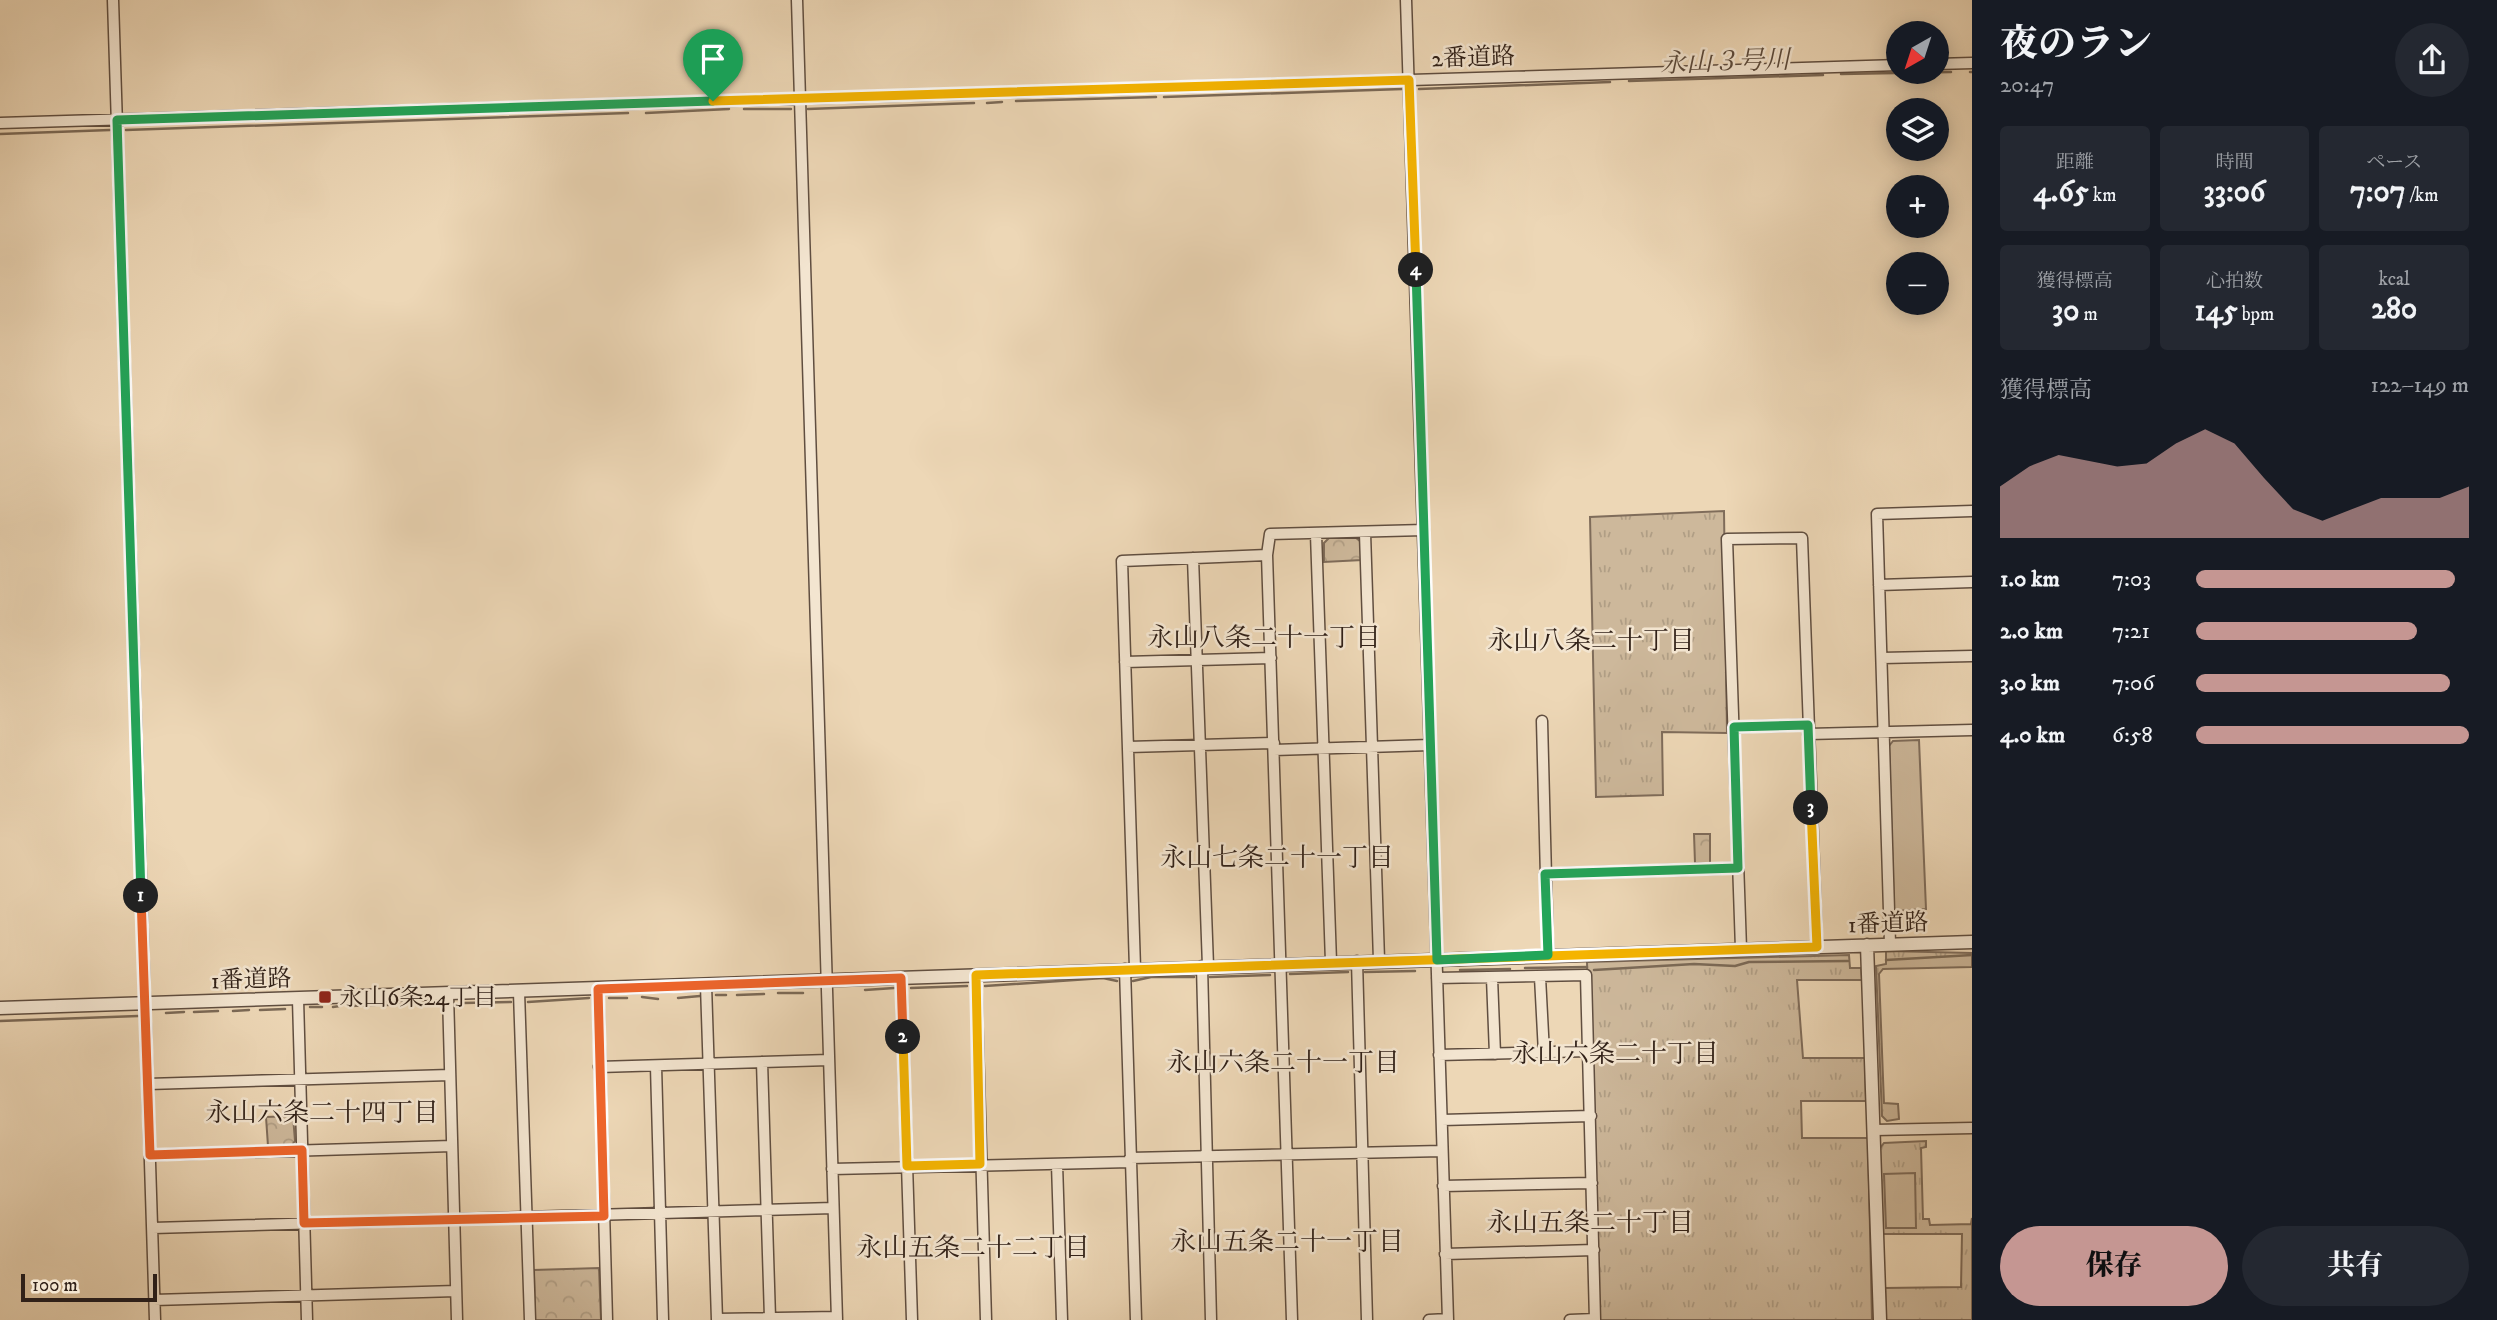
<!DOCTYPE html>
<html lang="ja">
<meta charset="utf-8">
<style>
body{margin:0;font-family:"IM FELL DW Pica","Noto Serif JP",serif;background:#242831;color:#f1f3f6;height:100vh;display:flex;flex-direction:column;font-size:26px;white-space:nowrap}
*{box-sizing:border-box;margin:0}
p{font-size:23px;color:#9ea1a6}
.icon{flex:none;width:38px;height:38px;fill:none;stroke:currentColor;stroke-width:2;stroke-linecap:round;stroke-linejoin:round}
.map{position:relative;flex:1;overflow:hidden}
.panel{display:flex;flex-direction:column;background:#171b24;width:525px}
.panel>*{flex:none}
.needle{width:46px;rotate:219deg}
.tools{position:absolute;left:1886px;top:21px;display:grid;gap:14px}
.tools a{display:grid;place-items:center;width:63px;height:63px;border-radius:50%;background:#171b24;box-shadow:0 4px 18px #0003;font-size:35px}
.scale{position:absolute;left:21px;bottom:18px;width:136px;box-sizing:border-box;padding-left:7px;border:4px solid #312118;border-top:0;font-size:19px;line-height:24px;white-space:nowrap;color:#312118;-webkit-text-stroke:5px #f3e5d0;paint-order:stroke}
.pin{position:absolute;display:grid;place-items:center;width:60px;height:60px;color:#fff;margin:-72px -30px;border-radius:50% 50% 50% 0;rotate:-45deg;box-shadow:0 0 7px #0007}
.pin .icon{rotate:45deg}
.km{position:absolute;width:35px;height:35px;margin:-18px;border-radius:50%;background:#222;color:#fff;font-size:19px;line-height:35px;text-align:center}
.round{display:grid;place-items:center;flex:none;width:74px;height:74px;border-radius:37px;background:#242831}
.overview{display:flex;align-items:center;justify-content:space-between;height:119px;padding:0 28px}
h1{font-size:38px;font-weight:800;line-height:52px}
.figures{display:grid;grid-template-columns:repeat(3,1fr);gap:10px;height:119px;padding:7px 28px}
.figures div{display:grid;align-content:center;border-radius:7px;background:#242831;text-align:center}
.figures b{font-size:30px;font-weight:800}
.figures small{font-size:19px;font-weight:400}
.figures p{font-size:19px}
.chart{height:196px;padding:14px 28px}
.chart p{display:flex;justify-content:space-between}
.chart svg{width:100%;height:126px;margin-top:7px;fill:#c59692;opacity:.7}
.action{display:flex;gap:14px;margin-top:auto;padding:14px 28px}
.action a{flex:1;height:80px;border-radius:42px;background:#c59692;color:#111;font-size:28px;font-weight:800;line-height:80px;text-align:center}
.action a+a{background:#242831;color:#f1f3f6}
ul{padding:0 28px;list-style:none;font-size:23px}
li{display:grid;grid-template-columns:112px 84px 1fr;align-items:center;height:52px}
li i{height:18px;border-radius:9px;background:#c59692}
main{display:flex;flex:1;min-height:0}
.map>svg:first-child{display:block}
</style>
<main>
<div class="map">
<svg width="1972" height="1320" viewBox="0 0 1972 1320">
<defs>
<pattern id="grass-tufts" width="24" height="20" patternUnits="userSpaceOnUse" patternTransform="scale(1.75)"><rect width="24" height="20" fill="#cdb89b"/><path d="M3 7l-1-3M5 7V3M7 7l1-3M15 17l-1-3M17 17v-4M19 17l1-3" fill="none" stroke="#b09e85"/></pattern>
<pattern id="park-crowns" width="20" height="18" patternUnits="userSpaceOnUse" patternTransform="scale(1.75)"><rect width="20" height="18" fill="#cdb89b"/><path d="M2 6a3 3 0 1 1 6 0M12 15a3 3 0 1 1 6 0" fill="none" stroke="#b09e85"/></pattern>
</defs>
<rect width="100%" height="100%" fill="#edd7b6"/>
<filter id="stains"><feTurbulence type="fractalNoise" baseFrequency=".00286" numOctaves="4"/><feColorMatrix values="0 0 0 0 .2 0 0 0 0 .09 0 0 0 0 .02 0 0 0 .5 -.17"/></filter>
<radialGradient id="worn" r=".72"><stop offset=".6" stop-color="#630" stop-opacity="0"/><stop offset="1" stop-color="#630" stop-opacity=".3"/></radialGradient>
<path fill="url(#grass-tufts)" stroke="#7f6c5a" stroke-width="2" d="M1724,511L1727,733L1662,732L1663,795L1596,797L1590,517Z
M1886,951L1972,953V967L1883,969L1879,974L1884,1103L1898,1104L1899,1119L1887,1121L1882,1116L1876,966L1886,964Z
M1849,955L1850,968H1861L1862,980H1797L1803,1058H1865L1866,1101H1801L1802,1138H1868L1872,1320H1598L1587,962Z
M1926,1141V1147L1921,1148L1923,1219H1929L1930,1225L1971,1224L1972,1218V1320H1886L1885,1288L1961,1287L1962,1234H1881L1880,1148L1884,1143Z"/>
<path fill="url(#park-crowns)" stroke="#7f6c5a" stroke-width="2" d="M1330,537H1355L1361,542L1362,560L1324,562V543Z
M1694,834H1710V863H1695Z
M293,1116L295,1141L291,1146H268L266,1117Z
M599,1268L601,1320H535L534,1270Z"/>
<path fill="#cdb89b" stroke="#7f6c5a" stroke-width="2" d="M1919,740L1926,909L1894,911L1889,746L1893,741Z
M1915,1173L1916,1228H1886L1884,1174Z"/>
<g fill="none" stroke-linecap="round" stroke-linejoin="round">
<path stroke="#7b6956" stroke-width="2.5" d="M1970,72H1972
M1841,74L1951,72
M1629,81L1823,75
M1419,89L1610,82
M1164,97L1402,89
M1016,101L1156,97
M987,103L1002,102
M744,109H791
M808,109L974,103
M646,113L729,109
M126,130L628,113
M0,134L110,130
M1886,960L1972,955
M1525,968L1587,967
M1460,970L1510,969
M1594,970L1694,964L1735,966L1749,962L1848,961
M1365,972L1415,971
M1290,974L1348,972
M1210,977L1270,975
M1133,981L1151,977H1194
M985,986L1103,978L1117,981
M911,988L967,986
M865,990L894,988
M778,993H803
M716,995H726
M737,995L764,994
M642,997L658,999
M609,998H627
M678,998L700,996
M528,1002L589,998
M463,1003L511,1002
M416,1004L433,1003
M386,1005L406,1004
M350,1006L375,1005
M310,1007H322
M333,1007L340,1006
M260,1010L285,1009
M233,1011L249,1010
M194,1012L218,1011
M166,1013L184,1012
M0,1021L138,1016"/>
<defs>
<path id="minor" d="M113,0L155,1320
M797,0L837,1320
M1406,0L1448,1320
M1937,64L1972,63
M0,123L1899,65
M1365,533L1379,960
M1316,534L1331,962
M1193,558L1208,966
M1879,585L1972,582
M1882,658L1972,656
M1125,662L1271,658
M1542,721L1548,955
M1734,727L1808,725
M1808,734L1972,730
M1128,747L1274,743
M1274,750L1430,745
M1545,874L1738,868
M1890,944L1877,514L1972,511
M1741,949L1727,539L1802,538L1817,947
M1357,961L1367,1320
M1202,966L1211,1320
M1135,968L1122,561L1267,555
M1125,969L1136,1320
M976,975L986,1320
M1540,977L1544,1053
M901,978L912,1320
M1437,978L1586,975L1595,1320
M1492,978L1495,1054
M706,985L717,1320
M598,989L607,1320
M519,992L530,1320
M448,994L457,1320
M298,999L307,1320
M1439,1055L1588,1051
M762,1062L770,1318
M656,1066L663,1320
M599,1067L829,1060
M148,1084L450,1075
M1442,1120L1591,1116
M1874,1130L1972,1128
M150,1155L452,1146
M1130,1158L1442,1151
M1057,1164L1062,1320
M832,1169L1130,1162
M1443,1186L1592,1183
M153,1228L833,1208
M1445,1254L1594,1250
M154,1300L456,1291
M717,1319L837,1317
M1292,1320L1267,555L1270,534L1424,530
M1429,1320L1448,1319
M1570,1320L1595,1319"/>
<path id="tertiary" d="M1867,945L1880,1320
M0,1008L1972,942"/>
</defs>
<use href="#minor" stroke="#604e40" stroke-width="13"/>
<use href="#tertiary" stroke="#604e40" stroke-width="15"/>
<use href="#minor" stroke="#f3e5d0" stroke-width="10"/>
<use href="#tertiary" stroke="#f3e5d0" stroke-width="12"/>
</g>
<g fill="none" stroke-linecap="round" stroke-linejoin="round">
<defs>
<path id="split-1" d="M141,896L117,120L713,101"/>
<path id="split-2" d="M141,896L150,1155L302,1150L304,1223L604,1216L598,989L901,978L903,1037"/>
<path id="split-3" d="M903,1037L907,1166L980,1164L976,975L1817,947L1811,808"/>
<path id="split-4" d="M1416,270L1437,960L1548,955L1545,874L1738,868L1734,727L1808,725L1811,808"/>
<path id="split-5" d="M713,101L1409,80L1416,270"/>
</defs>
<use href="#split-1" stroke="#fff" stroke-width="14"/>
<use href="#split-2" stroke="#fff" stroke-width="14"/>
<use href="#split-3" stroke="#fff" stroke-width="14"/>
<use href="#split-4" stroke="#fff" stroke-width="14"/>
<use href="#split-5" stroke="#fff" stroke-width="14"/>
<use href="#split-1" stroke="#22a559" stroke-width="9"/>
<use href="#split-2" stroke="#f0652b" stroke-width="9"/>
<use href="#split-3" stroke="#f5b400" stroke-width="9"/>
<use href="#split-4" stroke="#22a559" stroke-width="9"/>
<use href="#split-5" stroke="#f5b400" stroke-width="9"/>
</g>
<rect fill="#8f2418" stroke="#f3e5d0" stroke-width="2.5" x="318" y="990" width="14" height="14" rx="3.5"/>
<g text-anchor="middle" stroke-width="5" stroke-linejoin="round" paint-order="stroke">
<g font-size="24" fill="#312118" stroke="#f3e5d0">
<text transform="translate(1473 57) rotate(-2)" y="8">2番道路</text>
<text transform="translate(1888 923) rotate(-2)" y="8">1番道路</text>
<text transform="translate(251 979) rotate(-2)" y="8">1番道路</text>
</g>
<g font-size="24" fill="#312118" stroke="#f3e5d0" text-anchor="start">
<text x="339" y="1005">永山6条24丁目</text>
</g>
<g font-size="26" font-style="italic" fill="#5c4b3c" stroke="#f3e5d0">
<text transform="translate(1725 61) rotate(-2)" y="9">永山３号川</text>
</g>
<g font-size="26" fill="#312118" stroke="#f3e5d0">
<text x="1264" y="646">永山八条二十一丁目</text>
<text x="1591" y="649">永山八条二十丁目</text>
<text x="1277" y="866">永山七条二十一丁目</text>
<text x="1615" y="1062">永山六条二十丁目</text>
<text x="1283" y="1071">永山六条二十一丁目</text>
<text x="322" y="1121">永山六条二十四丁目</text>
<text x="1590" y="1231">永山五条二十丁目</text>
<text x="1287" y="1250">永山五条二十一丁目</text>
<text x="973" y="1256">永山五条二十二丁目</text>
</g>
</g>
<rect width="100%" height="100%" filter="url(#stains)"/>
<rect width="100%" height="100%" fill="url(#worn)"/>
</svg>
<div class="tools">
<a><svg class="needle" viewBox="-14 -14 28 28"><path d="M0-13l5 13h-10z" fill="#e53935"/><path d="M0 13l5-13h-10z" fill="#9ea1a6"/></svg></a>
<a><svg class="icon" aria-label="layers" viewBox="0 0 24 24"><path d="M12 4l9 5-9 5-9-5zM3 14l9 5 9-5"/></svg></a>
<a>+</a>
<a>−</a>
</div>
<div class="scale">100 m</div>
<div class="pin" style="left:713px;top:101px;background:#1e9e55"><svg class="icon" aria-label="arrive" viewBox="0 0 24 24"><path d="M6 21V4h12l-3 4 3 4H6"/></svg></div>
<b class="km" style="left:141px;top:896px">1</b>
<b class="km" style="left:903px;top:1037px">2</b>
<b class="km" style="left:1811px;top:808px">3</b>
<b class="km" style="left:1416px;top:270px">4</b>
</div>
<section class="panel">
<div class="overview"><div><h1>夜のラン</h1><p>20:47</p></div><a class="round"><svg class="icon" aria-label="share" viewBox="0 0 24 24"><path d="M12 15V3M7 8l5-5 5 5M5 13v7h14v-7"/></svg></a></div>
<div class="figures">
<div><p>距離</p><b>4.65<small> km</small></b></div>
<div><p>時間</p><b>33:06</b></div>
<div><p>ペース</p><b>7:07<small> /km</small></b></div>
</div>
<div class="figures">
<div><p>獲得標高</p><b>30<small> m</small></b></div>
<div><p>心拍数</p><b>145<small> bpm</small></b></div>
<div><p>kcal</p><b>280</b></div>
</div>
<div class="chart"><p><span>獲得標高</span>122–149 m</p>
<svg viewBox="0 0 160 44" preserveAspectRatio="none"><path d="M0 44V26L10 19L20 15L30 17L40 19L50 18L60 11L70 6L80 11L90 23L100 34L110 38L120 34L130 30L140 30L150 30L160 26V44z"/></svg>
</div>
<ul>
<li><b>1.0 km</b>7:03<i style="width:95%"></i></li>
<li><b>2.0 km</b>7:21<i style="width:81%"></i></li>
<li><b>3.0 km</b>7:06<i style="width:93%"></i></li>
<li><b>4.0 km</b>6:58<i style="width:100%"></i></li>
</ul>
<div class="action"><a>保存</a><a>共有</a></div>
</section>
</main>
